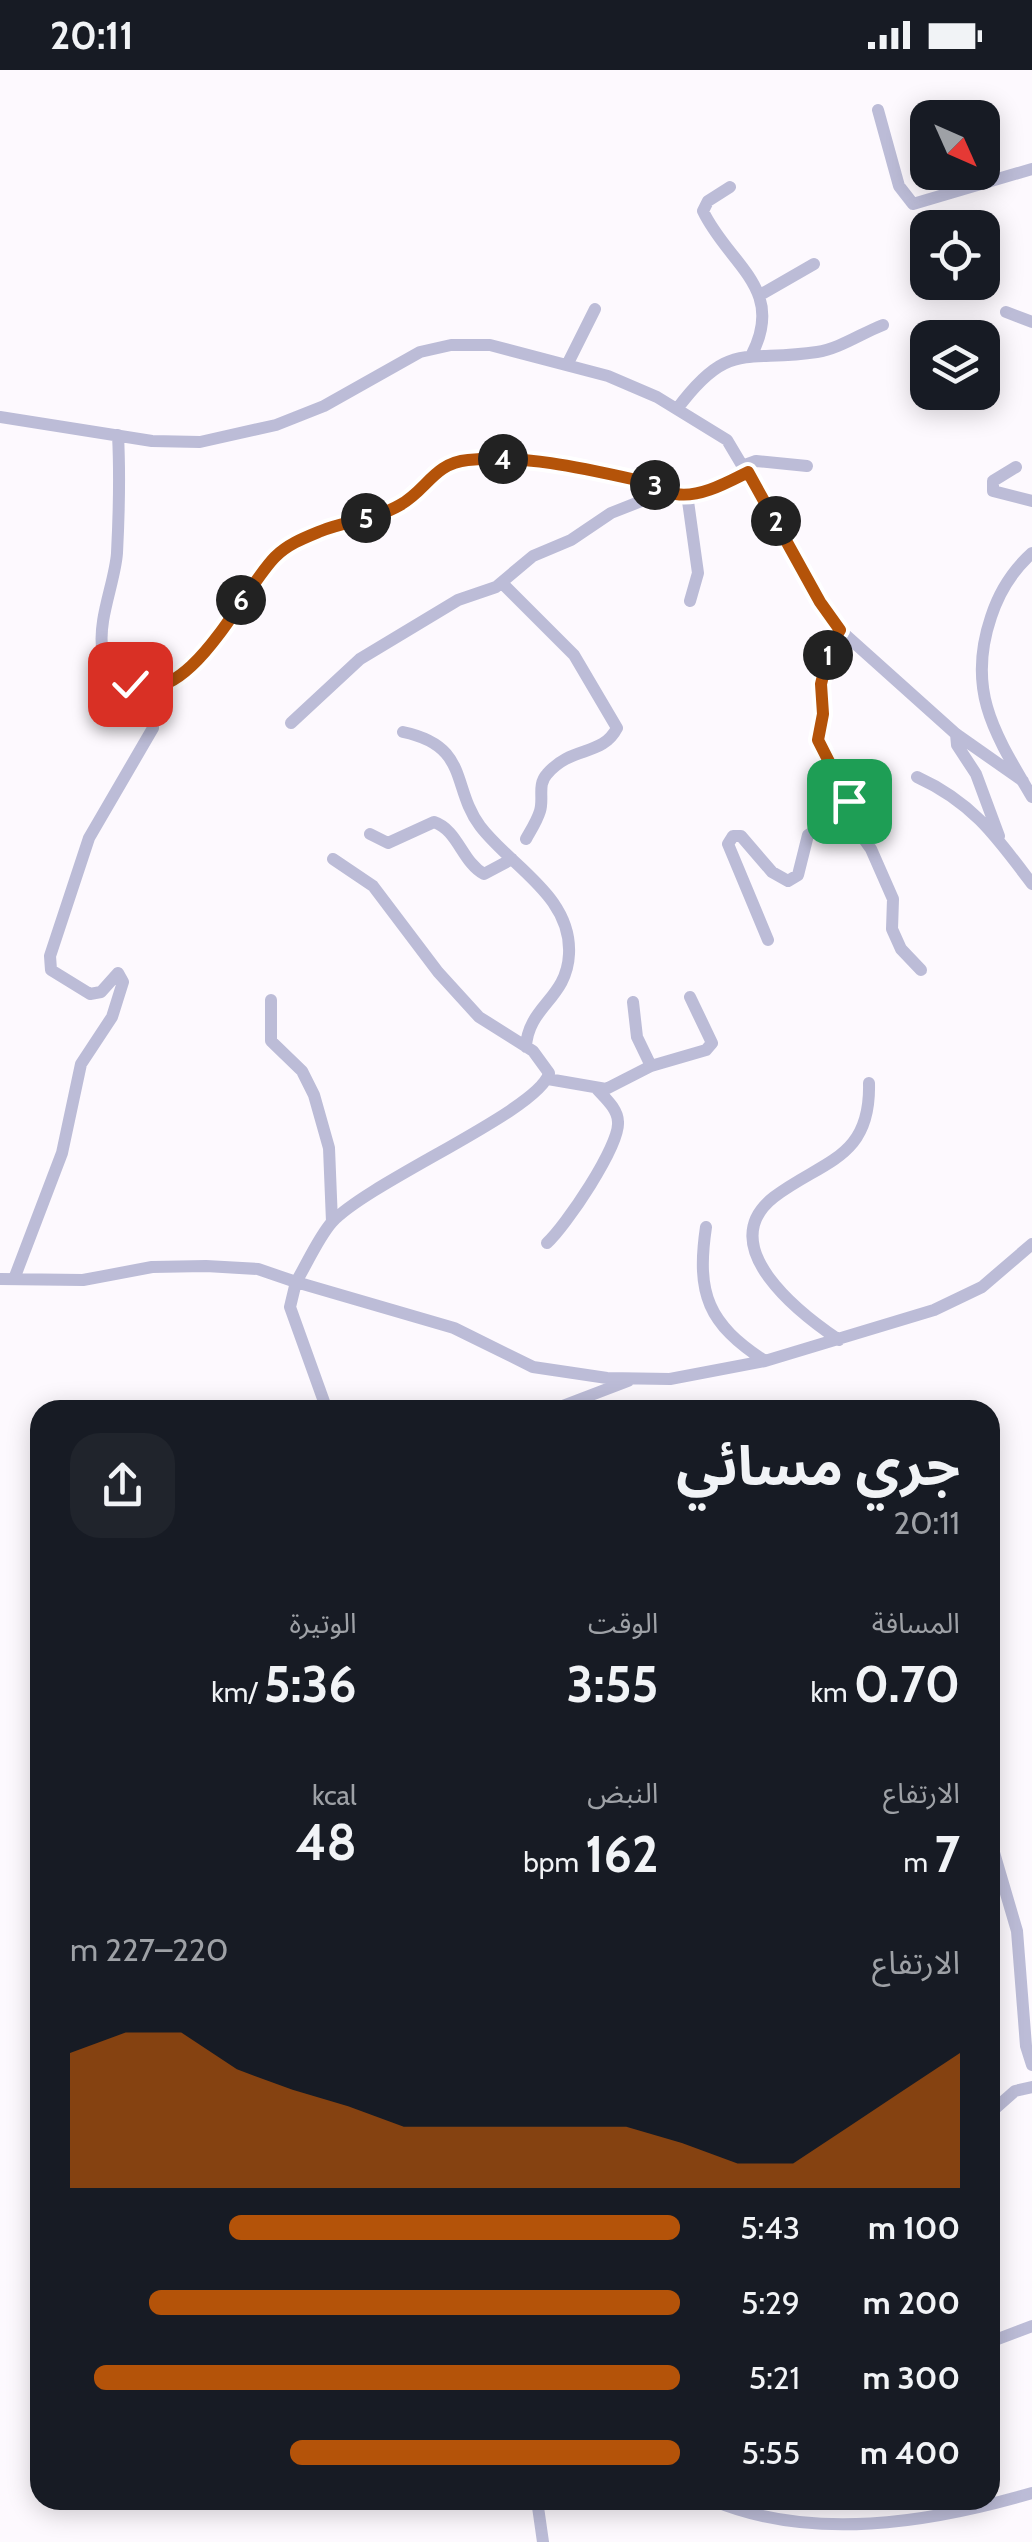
<!DOCTYPE html>
<html lang="ar">
<meta charset="utf-8">
<style>
body{margin:0;font-family:Cabin,"Noto Sans Arabic",sans-serif;background:#20242c;color:#f1f3f6;direction:rtl;height:100vh;display:flex;flex-direction:column;font-size:38px;white-space:nowrap}
*{box-sizing:border-box;margin:0}
p{font-size:32px;color:#9ea1a6}
.icon{flex:none;width:55px;height:55px;fill:none;stroke:currentColor;stroke-width:2;stroke-linecap:round;stroke-linejoin:round}
.map{position:relative;flex:1;overflow:hidden;direction:ltr}
.side{position:absolute;left:30px;top:1330px;width:970px;height:1110px;display:flex;flex-direction:column;background:#171b24;border-radius:30px;box-shadow:0 5px 25px #0003;direction:rtl}
.side>*{flex:none}
.needle{width:65px;rotate:135deg}
.tools{position:absolute;left:910px;top:30px;display:grid;gap:20px}
.tools a{display:grid;place-items:center;width:90px;height:90px;border-radius:20px;background:#171b24;box-shadow:0 5px 25px #0003;font-size:50px}
.pin{position:absolute;display:grid;place-items:center;width:85px;height:85px;color:#fff;margin:-42px;border-radius:20px;box-shadow:0 5px 15px #0006}
.km{position:absolute;width:50px;height:50px;margin:-25px;border-radius:50%;background:#222;color:#fff;font-size:28px;line-height:50px;text-align:center}
.round{display:grid;place-items:center;flex:none;width:105px;height:105px;border-radius:30px;background:#20242c}
.summary{display:flex;align-items:center;justify-content:space-between;height:170px;padding:0 40px}
h1{font-size:55px;font-weight:700;line-height:75px}
.figures{display:grid;grid-template-columns:repeat(3,1fr);gap:15px;height:170px;padding:10px 40px}
.figures div{display:grid;align-content:center}
.figures b{font-size:50px;font-weight:700}
.figures small{font-size:28px;font-weight:400}
.figures p{font-size:28px}
.chart{height:280px;padding:20px 40px}
.chart p{display:flex;justify-content:space-between}
.chart svg{width:100%;height:180px;margin-top:10px;fill:#b45309;opacity:.7}
ul{padding:0 40px;list-style:none;font-size:32px}
li{display:grid;grid-template-columns:160px 120px 1fr;align-items:center;height:75px}
li i{height:25px;border-radius:12px;background:#b45309}
.status{display:flex;justify-content:space-between;align-items:center;height:70px;padding:0 50px;background:#171b24;direction:ltr}
.status svg{height:28px;fill:currentColor}
.map>svg:first-child{display:block}
</style>
<div class="status"><b>20:11</b><svg viewBox="0 0 49 12"><path d="M0 12V9h3v3zM5 12V6h3v6zM10 12V3h3v9zM15 12V0h3v12zM26 1h20v11H26zM47 4h2v5h-2z"/></svg></div>
<div class="map">
<svg width="1032" height="2472" viewBox="0 0 1032 2472">
<rect width="100%" height="100%" fill="#fdf9fe"/>
<g fill="none" stroke-linecap="round" stroke-linejoin="round">
<path stroke="#bcbcd7" stroke-width="12" d="M878,40L899,116L913,134L1032,99
M730,117L708,131L703,141C728,194 786,218 752,284
M760,225L814,194
M1006,242L1032,252
M568,293L595,239
M677,339C729,269 745,293 817,282C839,279 862,263 883,255
M0,347L152,371L200,372L276,355L324,336L420,282L451,275H490L608,306L657,327L727,370L840,560L956,664L1023,711
M118,365C120,404 119,444 117,483C114,528 71,600 143,618C207,617 235,527 274,488C303,459 348,455 385,442C411,432 421,407 444,396C481,377 639,404 674,424
M745,395L756,391L807,396
M1016,397L993,411V421L1032,431
M687,424L698,503L690,531
M1032,483C1012,501 999,522 991,547C966,621 995,664 1032,727
M502,513L574,585L617,658C602,687 572,675 547,704C537,715 544,728 540,741C537,751 531,760 526,769
M291,653L360,589L458,530L496,517L533,486L571,470L611,443L649,428L701,422L749,402
M403,662C470,676 451,717 480,756C511,797 572,826 569,884C567,929 528,936 526,977
M956,664L957,675L976,704L999,766
M917,707C972,732 996,766 1032,814
M845,743L871,779L893,829L892,859L901,879L921,900
M370,764L388,773L434,752C458,760 462,792 484,804L512,789
M768,870L728,774L733,766H741L772,802L788,811L798,805L808,765L848,740C851,714 826,698 819,676C815,665 823,655 823,644C823,614 822,587 840,560
M271,930V971L302,1001L314,1025L329,1078L332,1152
M633,932L637,967L651,996
M548,1009L606,1019L651,996L706,980L712,973L690,927
M706,1157C696,1224 708,1254 765,1291
M547,1173C565,1157 620,1076 618,1052C618,1039 605,1028 597,1019
M0,1209L83,1210L152,1197L206,1196L258,1199L296,1212C307,1194 318,1168 332,1152C372,1110 540,1040 549,1003L533,981L479,947L438,902L373,816L333,789
M14,1209L62,1083L81,994L112,947L123,912L118,903L101,922L90,924L51,900L50,886L89,768L153,658L154,617
M839,1270C802,1245 711,1176 774,1127C823,1090 871,1089 869,1013
M327,1340L290,1237L296,1212L454,1258L533,1297L607,1308L670,1309L765,1291L934,1240L982,1217L1032,1174
M552,1340L628,1311
M990,1769L1017,1861L1026,1976L1032,1995
M990,2043L1015,2021L1032,2017
M990,2272L1032,2256
M537,2430L543,2472
M712,2430C811,2472 929,2453 1032,2423"/>
</g>
<g fill="none" stroke-linecap="round" stroke-linejoin="round">
<defs>
<path id="route" d="M130,614C189,641 242,520 275,487C288,474 304,468 321,461C346,451 376,449 400,435C427,420 434,393 468,390C524,384 587,399 641,411C653,413 665,422 676,424C700,428 728,412 748,402L820,532L840,560L830,577L821,614L823,644L818,670L849,731"/>
</defs>
<use href="#route" stroke="#fff" stroke-width="20"/>
<use href="#route" stroke="#b45309" stroke-width="12"/>
</g>
</svg>
<div class="tools">
<a><svg class="needle" viewBox="-14 -14 28 28"><path d="M0-13l5 13h-10z" fill="#e53935"/><path d="M0 13l5-13h-10z" fill="#9ea1a6"/></svg></a>
<a><svg class="icon" aria-label="locate" viewBox="0 0 24 24"><circle cx="12" cy="12" r="6"/><path d="M12 2v4M12 18v4M2 12h4M18 12h4"/></svg></a>
<a><svg class="icon" aria-label="layers" viewBox="0 0 24 24"><path d="M12 4l9 5-9 5-9-5zM3 14l9 5 9-5"/></svg></a>
</div>
<div class="pin" style="left:849px;top:731px;background:#1e9e55"><svg class="icon" aria-label="arrive" viewBox="0 0 24 24"><path d="M6 21V4h12l-3 4 3 4H6"/></svg></div>
<div class="pin" style="left:130px;top:614px;background:#d93025"><svg class="icon" aria-label="check" viewBox="0 0 24 24"><path d="M5 12l5 5 9-10"/></svg></div>
<b class="km" style="left:828px;top:585px">1</b>
<b class="km" style="left:776px;top:451px">2</b>
<b class="km" style="left:655px;top:415px">3</b>
<b class="km" style="left:503px;top:389px">4</b>
<b class="km" style="left:366px;top:448px">5</b>
<b class="km" style="left:241px;top:530px">6</b>
<section class="side">
<div class="summary"><div><h1>جري مسائي</h1><p>20:11</p></div><a class="round"><svg class="icon" aria-label="share" viewBox="0 0 24 24"><path d="M12 15V3M7 8l5-5 5 5M5 13v7h14v-7"/></svg></a></div>
<div class="figures">
<div><p>المسافة</p><b>0.70<small> km</small></b></div>
<div><p>الوقت</p><b>3:55</b></div>
<div><p>الوتيرة</p><b>5:36<small> /km</small></b></div>
</div>
<div class="figures">
<div><p>الارتفاع</p><b>7<small> m</small></b></div>
<div><p>النبض</p><b>162<small> bpm</small></b></div>
<div><p>kcal</p><b>48</b></div>
</div>
<div class="chart"><p><span>الارتفاع</span>220–227 m</p>
<svg viewBox="0 0 160 44" preserveAspectRatio="none"><path d="M0 44V11L10 6L20 6L30 15L40 20L50 24L60 29L70 29L80 29L90 29L100 29L110 33L120 38L130 38L140 29L150 20L160 11V44z"/></svg>
</div>
<ul>
<li><b>100 m</b>5:43<i style="width:74%"></i></li>
<li><b>200 m</b>5:29<i style="width:87%"></i></li>
<li><b>300 m</b>5:21<i style="width:96%"></i></li>
<li><b>400 m</b>5:55<i style="width:64%"></i></li>
</ul>
</section>
</div>
